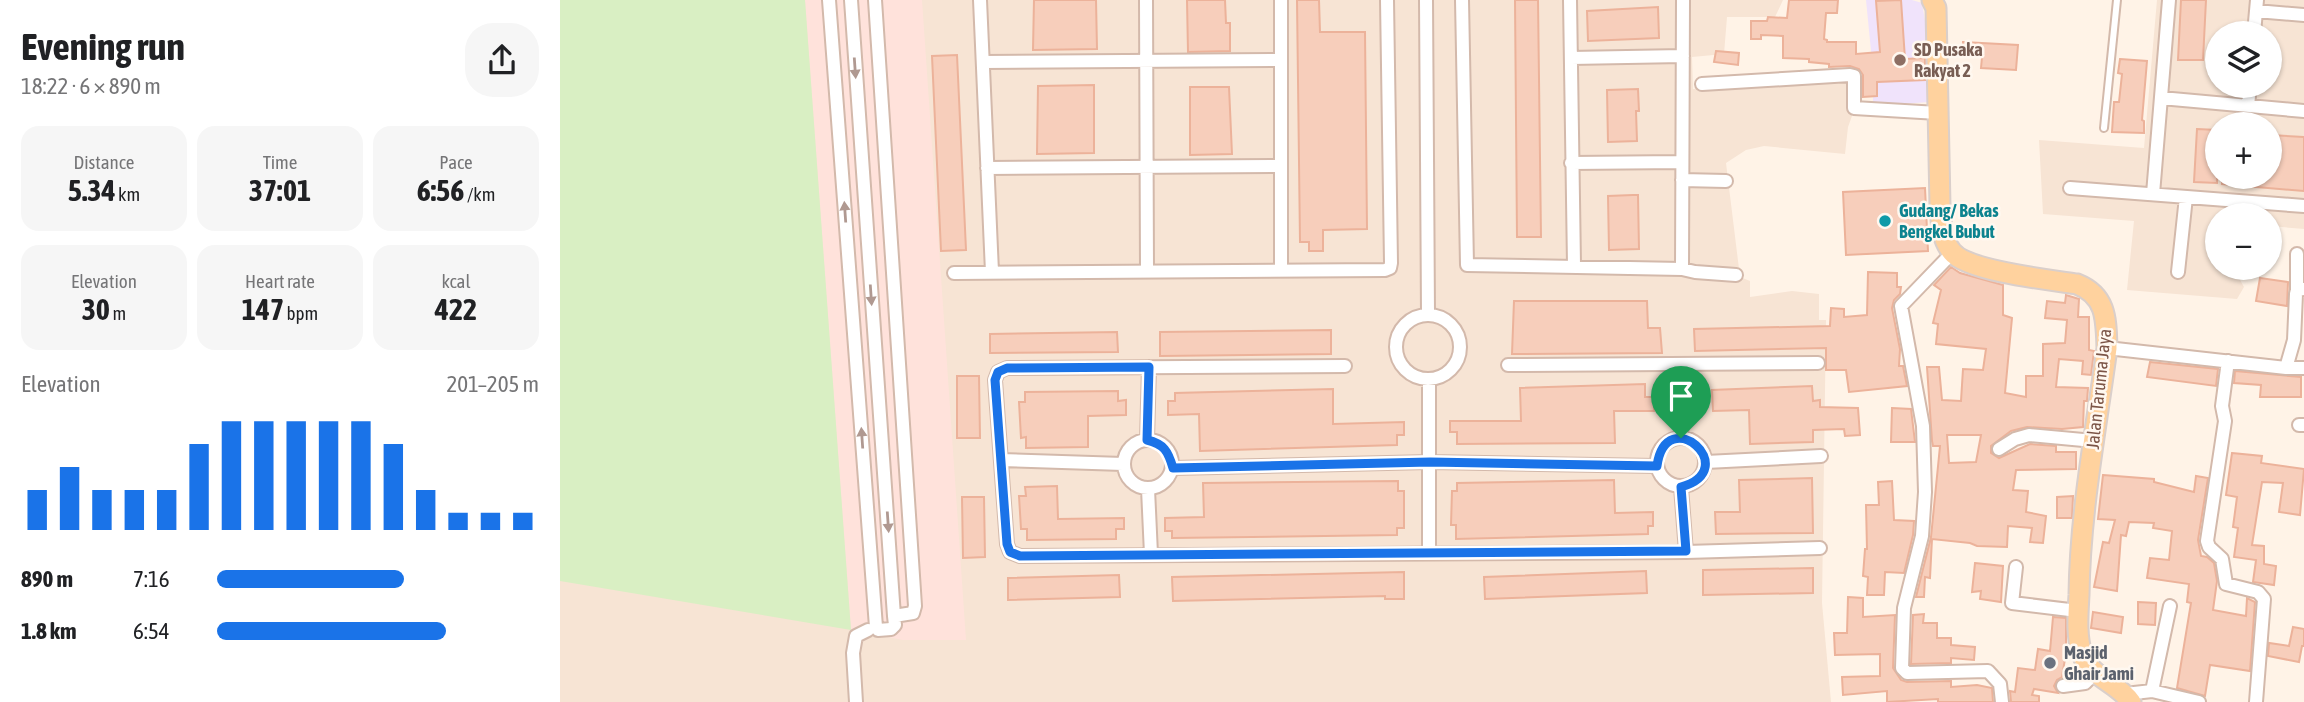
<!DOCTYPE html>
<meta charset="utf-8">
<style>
body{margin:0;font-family:"Asap Condensed",sans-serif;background:#f6f6f6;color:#202124;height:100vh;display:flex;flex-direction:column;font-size:26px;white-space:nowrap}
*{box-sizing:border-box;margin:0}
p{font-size:23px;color:#757577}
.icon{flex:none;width:38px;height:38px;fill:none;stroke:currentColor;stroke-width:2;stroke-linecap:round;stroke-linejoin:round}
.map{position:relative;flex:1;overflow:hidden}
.details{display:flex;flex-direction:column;background:#fff;width:560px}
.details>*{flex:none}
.fabs{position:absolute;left:1645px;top:21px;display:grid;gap:14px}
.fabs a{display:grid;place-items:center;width:77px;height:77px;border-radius:50%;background:#fff;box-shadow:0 2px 5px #0004;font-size:35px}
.pin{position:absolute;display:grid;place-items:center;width:60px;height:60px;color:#fff;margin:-72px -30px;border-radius:50% 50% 50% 0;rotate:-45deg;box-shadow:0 0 7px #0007}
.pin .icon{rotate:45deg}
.round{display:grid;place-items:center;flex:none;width:74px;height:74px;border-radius:28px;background:#f6f6f6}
.overview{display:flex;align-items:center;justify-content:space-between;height:119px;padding:0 21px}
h1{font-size:38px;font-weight:700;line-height:52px}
.metrics{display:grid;grid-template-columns:repeat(3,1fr);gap:10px;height:119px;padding:7px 21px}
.metrics div{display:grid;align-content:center;border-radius:18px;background:#f6f6f6;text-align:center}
.metrics b{font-size:30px;font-weight:700}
.metrics small{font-size:19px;font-weight:400}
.metrics p{font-size:19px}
.chart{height:196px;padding:14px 21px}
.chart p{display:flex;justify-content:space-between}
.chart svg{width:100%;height:126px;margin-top:7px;stroke:#1a73e8;stroke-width:6}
ul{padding:0 21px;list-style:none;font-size:23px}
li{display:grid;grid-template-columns:112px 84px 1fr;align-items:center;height:52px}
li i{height:18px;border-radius:9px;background:#1a73e8}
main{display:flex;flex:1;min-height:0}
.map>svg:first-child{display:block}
</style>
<main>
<section class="details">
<div class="overview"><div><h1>Evening run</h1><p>18:22 · 6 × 890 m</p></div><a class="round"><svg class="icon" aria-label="share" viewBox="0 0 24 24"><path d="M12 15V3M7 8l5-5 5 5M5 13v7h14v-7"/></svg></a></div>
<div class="metrics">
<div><p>Distance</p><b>5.34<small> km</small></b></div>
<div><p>Time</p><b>37:01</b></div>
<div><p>Pace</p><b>6:56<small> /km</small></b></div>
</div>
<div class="metrics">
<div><p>Elevation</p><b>30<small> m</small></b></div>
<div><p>Heart rate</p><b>147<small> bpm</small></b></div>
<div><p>kcal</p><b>422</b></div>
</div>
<div class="chart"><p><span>Elevation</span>201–205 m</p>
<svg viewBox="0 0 160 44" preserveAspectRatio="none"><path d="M5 44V30M15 44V22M25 44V30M35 44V30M45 44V30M55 44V14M65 44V6M75 44V6M85 44V6M95 44V6M105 44V6M115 44V14M125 44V30M135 44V38M145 44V38M155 44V38"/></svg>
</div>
<ul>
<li><b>890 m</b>7:16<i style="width:58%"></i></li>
<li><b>1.8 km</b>6:54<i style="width:71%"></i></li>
</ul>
</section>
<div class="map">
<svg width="1744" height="702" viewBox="0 0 1744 702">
<rect width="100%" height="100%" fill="#fff3e7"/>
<path fill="#f7e4d4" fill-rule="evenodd" d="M0,0H1223L1215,17H1167L1164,54L1132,57L1133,89L1288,83L1292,116L1288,127L1285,154L1204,146L1186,150L1166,163L1180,277L1190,281V297L1232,291L1259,294V320H1266L1262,603L1271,702H0Z
M1597,0H1744V229L1710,226V215H1657V268H1679V278L1684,287L1677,299L1567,290L1574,221L1483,214L1479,140L1584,148ZM1657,33H1710V86H1657ZM1657,124H1710V177H1657Z"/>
<path fill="#ffe2db" d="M245,0H362L406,640H343L291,630Z"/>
<path fill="#f0e3fb" d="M1306,0H1352L1362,3L1366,27L1369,102L1313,106V71Z"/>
<path fill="#d9efc3" d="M0,0H245L291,630L0,581Z"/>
<path fill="#f7cebb" stroke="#ecb29a" stroke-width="2" fill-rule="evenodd" d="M474,0H536L537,49L473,50Z
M627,0H665L666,23H670V51L628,52Z
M737,0H759L760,32H805L807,229L763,230V251H749V242H740Z
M955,0H978L981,237H957Z
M1229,0H1278L1277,13H1266L1264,39L1267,40V42H1296V54L1320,52L1316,1L1341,0L1345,59L1365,58V80L1317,82V96L1303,97V75L1299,69L1290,66L1269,67V64L1249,62V59L1223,58V36L1201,35V39H1191V21H1207L1208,17L1227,18Z
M1621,0H1646L1643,60H1618Z
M1098,7L1099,38L1028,41L1027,11Z
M1403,42L1458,45L1456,70L1421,68L1422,57L1402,56Z
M1156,51L1179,53L1178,65L1154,62Z
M397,55L406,250L381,251L372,56Z
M1560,59L1587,61L1582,120L1584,121V133L1552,132L1554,102H1559L1562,74L1558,73Z
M534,85V153L477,154L478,86Z
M630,87H669L672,154L630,155Z
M1078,89L1079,111H1076L1077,141L1048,142L1047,90Z
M1637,129L1657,130V183L1634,182Z
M1710,135L1744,137V191L1662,184V177H1710Z
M1365,188L1368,251L1286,255L1283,192Z
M1073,195H1078L1079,249L1049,250L1048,196Z
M1391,267L1400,273L1443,285V315L1452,318L1445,393L1466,397V376H1483V344L1505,343L1507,320L1485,318L1487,301L1505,303L1506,295L1519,299L1518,317H1529V350L1534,351L1531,375L1522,374L1523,361L1499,359L1496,387L1528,388L1527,401H1524L1523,427L1502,429L1467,427L1451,431L1431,446V453L1439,458L1470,444L1496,446V452H1516V469L1456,470L1453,490L1468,491L1466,512L1486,516L1483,543L1470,542L1472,528L1448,526L1447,547L1417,546L1410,543L1372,539L1370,578L1365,577L1364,597H1356L1371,537L1380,446H1373L1372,441L1367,367H1379L1382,400L1401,401L1403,369L1423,370L1426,349L1376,344L1378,324L1373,323L1381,290L1374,285ZM1387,435H1421L1416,462L1389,463Z
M1308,272L1337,273V287H1341L1340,294L1334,300L1332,308L1340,349L1339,366H1343L1347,386L1289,392L1286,370H1266V348L1135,351L1134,329L1270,326L1271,308L1284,309V317L1307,315Z
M1700,278L1728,282L1727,306L1696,301Z
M954,301H1087L1088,328H1100L1102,353L952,354Z
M771,330V354L600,356V332Z
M557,332L558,352L430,353V334Z
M1590,362L1658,369L1656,386L1587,377Z
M1675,371L1741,377V397H1700L1701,385L1674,383Z
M397,376H419L420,438H397Z
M1085,384V397H1094V411H1054L1055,443L897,444V432H890V421H961L960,388Z
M1252,386L1253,401L1260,400V407L1298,408L1300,435L1285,436L1284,429L1253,430V442L1190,444L1189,410L1153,411L1152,390Z
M773,389V424L844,422V435H837V445L640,451L639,414L608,415V401H615V393Z
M558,391V401L566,400V415L528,416V447L466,448V437L461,438L459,402H465V392Z
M1332,408L1351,409L1355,442H1331Z
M1672,453L1702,456L1701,463L1744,469L1740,515L1719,512L1723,483L1702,482L1692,545L1704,546V564L1716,566L1714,585L1693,582L1696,560L1674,557L1678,528L1673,527L1677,497L1666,495Z
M1543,475L1594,479V482L1634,492L1636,476L1648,478L1638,540L1641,556L1647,557L1654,563L1657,581L1653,610L1686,616L1687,598L1695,602L1690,671L1650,665L1645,696L1617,688L1631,603L1627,602L1629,584L1587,578L1590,558L1609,560L1612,531L1593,528L1594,523L1569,522L1566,536L1561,535L1557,591L1534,587L1543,542L1549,543L1555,520L1538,519Z
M1252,478L1253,533L1156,534L1155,512H1180L1179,480Z
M1054,480L1055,513L1093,512V526H1088V534L896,539V525H891L892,491H897V483Z
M838,481V491H844V528H837V535L612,538V531H605V518L644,517L643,483Z
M1332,481L1334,520L1354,521L1353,535L1344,573L1325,572L1324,595H1307L1308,577L1303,576L1305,549H1307L1306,505H1319L1318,482Z
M497,486L498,519L564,518V529H556V539L467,540V529H461L459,496H466L465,487Z
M1513,496L1512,518H1497V497Z
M402,497H424L425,557L403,558Z
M1415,563L1443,566L1441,602L1420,599L1421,591L1412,592Z
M1253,568V593L1143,595V570Z
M1086,571L1087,593L925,599L924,577Z
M844,572V599H825V596L613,601L612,577Z
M559,575L560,597L448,600V578Z
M1288,597L1303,598V617L1335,615L1333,668L1341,680L1347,682L1391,681V687L1417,685L1432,688L1433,702H1378V699L1327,702V691L1283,695L1282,677L1320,676V654L1275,655L1274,633H1287Z
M1578,602L1596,603L1595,625L1578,624Z
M1533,612L1563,617L1561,633L1531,628Z
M1364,614L1363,623H1377V638H1391V645L1415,647L1414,660L1391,658V663L1351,664L1353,615Z
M1493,617L1506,618V653L1502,677L1497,680L1494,686L1498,693L1474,689L1472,695L1479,696V702H1451L1450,691L1455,692L1458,668L1475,670L1478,649L1490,651Z
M1733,627L1744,629V646H1742L1739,662L1708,656L1709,643L1729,646Z"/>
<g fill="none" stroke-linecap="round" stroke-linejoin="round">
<defs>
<path id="lane" d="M1544,128L1557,0"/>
<path id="street" d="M269,0L316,627L318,630L331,629L335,625L334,616L291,0
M315,0L355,606L353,613L334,616
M420,0L432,272
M586,0L587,271
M721,0V270
M866,0L868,314
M902,0L907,265L1122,269L1135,272L1176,275
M1010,0L1014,265
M1696,11L1744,15
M1694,33L1697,0
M1011,58L1123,56
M423,62L720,60
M1142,84L1290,75L1294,76V108L1378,113
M1601,98L1744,111
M1688,106L1690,86
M1011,163L1122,162
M427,168L720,166
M1122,180L1166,181
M1510,188L1744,206
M1593,194L1609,0
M1392,253L1341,306L1363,426L1365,492L1362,536L1344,608L1342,668L1347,673L1428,671L1440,684L1442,702
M1737,254V290
M1122,269L1123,0
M1618,272L1626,197
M394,273L825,270L830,268L831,263L827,0
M836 347a32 32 0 1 1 64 0a32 32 0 1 1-64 0Z
M1547,348L1726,368L1734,340L1736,294L1737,290L1744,289
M1668,361L1662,406L1665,421L1647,541L1649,547L1662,559L1666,584L1698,592L1704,599L1696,702
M948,365L1258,363
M785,366L447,368L438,372L435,380L447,544L450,552L460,556L1126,552L1260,548
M1726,368H1744
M1739,425H1744
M1121,438L1125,364
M1097 462a24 24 0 1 1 48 0a24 24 0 1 1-48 0Z
M587,440L589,367
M564 464a24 24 0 1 1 48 0a24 24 0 1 1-48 0Z
M1439,449L1455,439L1469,435L1534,441
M441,460L563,464
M1146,462L1261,456
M613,468L870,462L1097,466
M1121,487L1126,552
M588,489L591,554
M869,552V379
M1456,567L1452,603L1518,611
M1503,686L1525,683L1535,673
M1592,691L1610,606
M1565,694L1592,691L1639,702
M296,702L293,653L296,636L308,630"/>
<path id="primary" d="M1372,0L1376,8L1380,206C1381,221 1381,239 1392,252C1407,271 1490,280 1517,284C1547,296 1546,320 1547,348C1536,430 1520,512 1519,595C1518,614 1516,635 1522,654C1530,677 1558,683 1571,702"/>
</defs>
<use href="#lane" stroke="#d3b9ab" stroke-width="10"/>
<use href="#street" stroke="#d3b9ab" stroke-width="16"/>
<use href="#primary" stroke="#dacfcb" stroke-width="23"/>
<use href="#lane" stroke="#fff" stroke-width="6"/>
<use href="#street" stroke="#fff" stroke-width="12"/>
<use href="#primary" stroke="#ffd29e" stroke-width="19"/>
</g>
<defs><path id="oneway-solid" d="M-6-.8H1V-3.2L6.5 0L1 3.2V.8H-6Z" transform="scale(1.75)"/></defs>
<g fill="#b09991">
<use href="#oneway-solid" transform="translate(295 68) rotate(86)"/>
<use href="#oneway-solid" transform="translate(285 212) rotate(-94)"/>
<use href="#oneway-solid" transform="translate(311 295) rotate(86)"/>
<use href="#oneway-solid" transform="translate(302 438) rotate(-94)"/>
<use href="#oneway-solid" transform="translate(328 522) rotate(86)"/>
</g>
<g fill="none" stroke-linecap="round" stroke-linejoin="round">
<defs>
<path id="route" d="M589,367L587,440C604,444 608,451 613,468L870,462L1097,466C1106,401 1184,469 1121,487L1126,551L460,556L450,552L447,544L435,380L438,372L447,368Z"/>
</defs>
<use href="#route" stroke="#fff" stroke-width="14"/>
<use href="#route" stroke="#1a73e8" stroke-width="9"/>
</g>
<circle fill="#8d6e63" stroke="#fff8f0" stroke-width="2.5" cx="1340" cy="60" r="7"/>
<circle fill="#0f9aa8" stroke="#fff8f0" stroke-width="2.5" cx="1325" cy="221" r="7"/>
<circle fill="#6b7280" stroke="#fff8f0" stroke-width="2.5" cx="1490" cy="663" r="7"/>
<g text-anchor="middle" stroke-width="5" stroke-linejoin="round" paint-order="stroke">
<g font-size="18" font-weight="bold" fill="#785e54" stroke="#fff8f0" text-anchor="start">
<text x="1354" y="56">SD Pusaka<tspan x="1354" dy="21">Rakyat 2</tspan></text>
</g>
<g font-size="18" font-weight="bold" fill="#0d838f" stroke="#fff8f0" text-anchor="start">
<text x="1339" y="217">Gudang/ Bekas<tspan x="1339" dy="21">Bengkel Bubut</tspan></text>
</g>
<g font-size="18" fill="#7c5547" stroke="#fff8f0">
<text transform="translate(1539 389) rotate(-84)" y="6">Jalan Taruma Jaya</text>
</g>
<g font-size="18" font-weight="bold" fill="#5b616d" stroke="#fff8f0" text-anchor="start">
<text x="1504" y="659">Masjid<tspan x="1504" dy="21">Ghair Jami</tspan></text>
</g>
</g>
</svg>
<div class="fabs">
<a><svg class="icon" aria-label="layers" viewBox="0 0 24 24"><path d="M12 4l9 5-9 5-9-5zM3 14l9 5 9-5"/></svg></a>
<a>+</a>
<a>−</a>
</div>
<div class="pin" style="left:1121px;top:438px;background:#1e9e55"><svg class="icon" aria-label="arrive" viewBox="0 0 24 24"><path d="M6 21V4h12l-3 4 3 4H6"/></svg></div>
</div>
</main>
